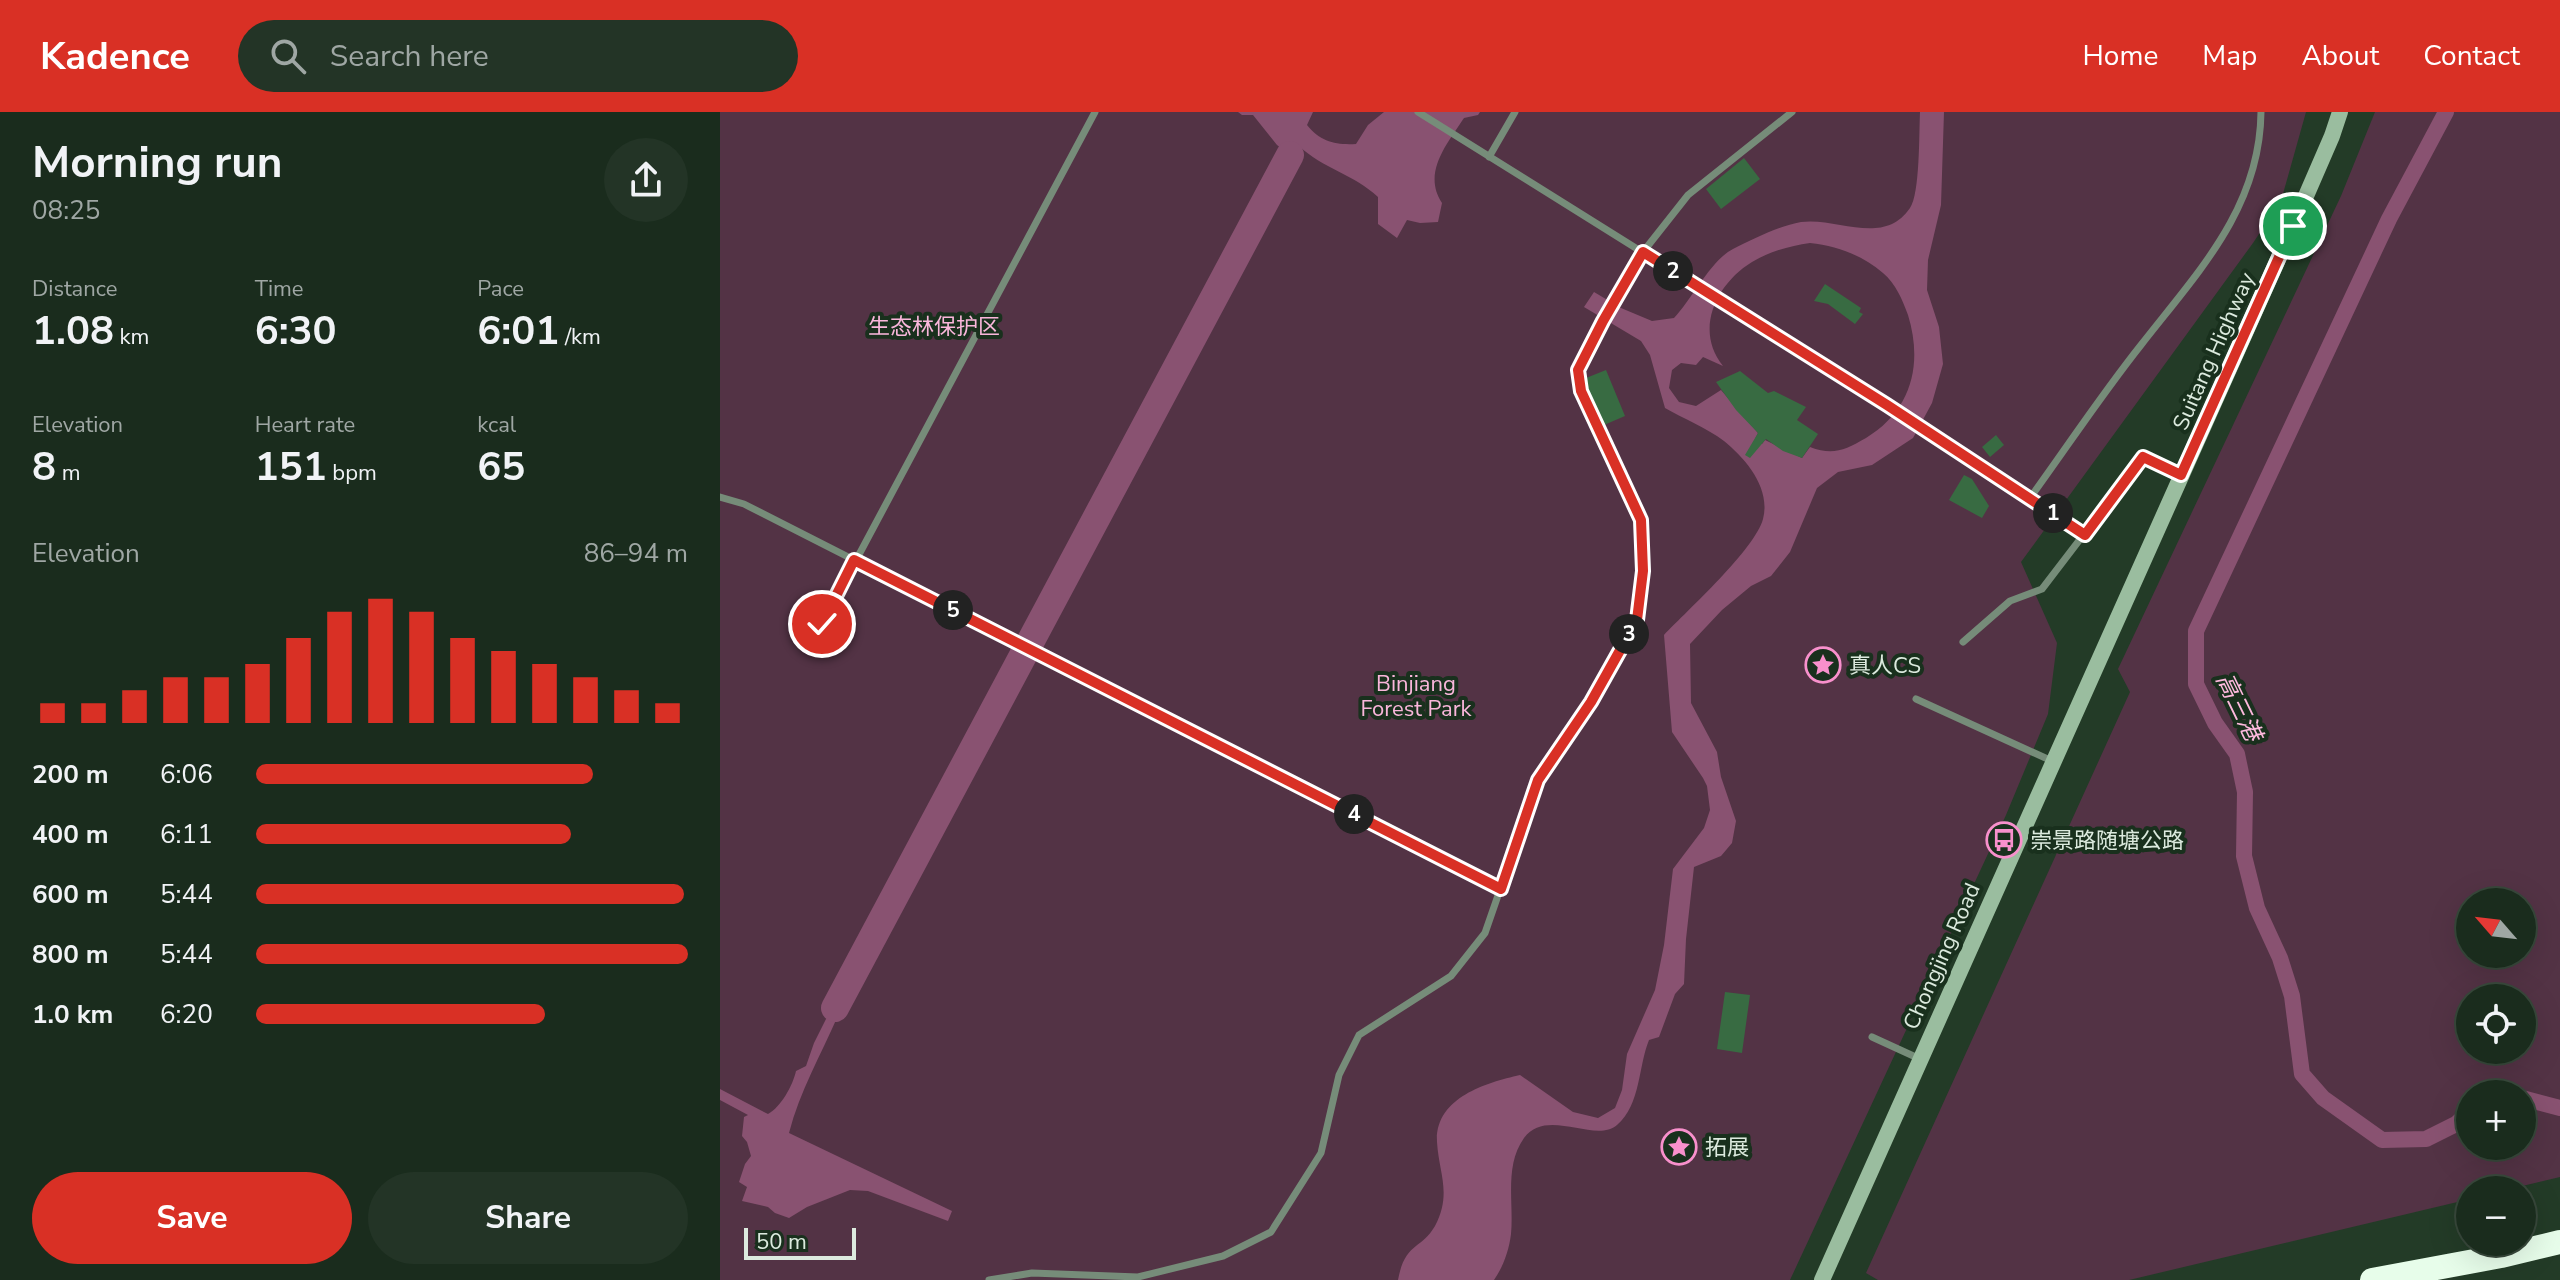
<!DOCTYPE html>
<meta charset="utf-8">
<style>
body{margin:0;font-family:"Nunito Sans","Noto Sans SC",sans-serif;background:#233426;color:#f1f3f6;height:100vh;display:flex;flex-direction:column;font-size:30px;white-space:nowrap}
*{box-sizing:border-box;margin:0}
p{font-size:26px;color:#9fa7a4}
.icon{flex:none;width:44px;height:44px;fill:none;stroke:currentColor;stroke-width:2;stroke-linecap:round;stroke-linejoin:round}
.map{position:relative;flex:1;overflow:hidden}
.sheet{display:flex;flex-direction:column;background:#1a2c1d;width:720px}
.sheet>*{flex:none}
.needle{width:52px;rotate:298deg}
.fabs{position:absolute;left:1736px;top:776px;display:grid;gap:16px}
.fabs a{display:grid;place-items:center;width:80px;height:80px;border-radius:50%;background:#1a2c1d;box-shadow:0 8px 32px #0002,0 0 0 2px #38483b;font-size:40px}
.scale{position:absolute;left:24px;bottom:20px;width:112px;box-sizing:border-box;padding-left:8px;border:4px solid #dceade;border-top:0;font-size:22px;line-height:28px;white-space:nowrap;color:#dceade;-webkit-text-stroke:6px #19301d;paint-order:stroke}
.pin{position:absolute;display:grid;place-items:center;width:68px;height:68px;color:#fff;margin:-34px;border:4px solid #fff;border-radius:50%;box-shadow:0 2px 8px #0007}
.km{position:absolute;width:40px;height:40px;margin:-20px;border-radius:50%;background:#222;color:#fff;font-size:22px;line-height:40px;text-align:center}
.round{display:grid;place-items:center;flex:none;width:84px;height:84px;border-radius:42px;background:#233426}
.overview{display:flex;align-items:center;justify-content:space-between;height:136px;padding:0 32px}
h1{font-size:44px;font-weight:700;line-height:60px}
.stats{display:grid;grid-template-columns:repeat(3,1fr);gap:12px;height:136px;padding:8px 32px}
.stats div{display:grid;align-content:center}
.stats b{font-size:40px;font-weight:700}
.stats small{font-size:22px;font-weight:400}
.stats p{font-size:22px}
.chart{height:224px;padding:16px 32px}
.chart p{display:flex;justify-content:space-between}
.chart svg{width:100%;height:144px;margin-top:8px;stroke:#d93025;stroke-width:6}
.button{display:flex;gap:16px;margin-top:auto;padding:16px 32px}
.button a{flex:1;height:92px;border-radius:48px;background:#d93025;color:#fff;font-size:32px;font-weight:700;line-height:92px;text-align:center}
.button a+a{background:#233426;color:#f1f3f6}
ul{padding:0 32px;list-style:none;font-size:26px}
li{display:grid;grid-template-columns:128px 96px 1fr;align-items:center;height:60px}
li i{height:20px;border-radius:10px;background:#d93025}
header{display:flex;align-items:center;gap:48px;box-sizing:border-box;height:112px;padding:0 40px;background:#d93025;color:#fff}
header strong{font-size:38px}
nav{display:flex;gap:44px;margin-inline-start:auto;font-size:28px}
.search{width:560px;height:72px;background:#233426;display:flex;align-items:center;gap:20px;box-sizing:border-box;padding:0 28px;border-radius:44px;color:#9fa7a4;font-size:30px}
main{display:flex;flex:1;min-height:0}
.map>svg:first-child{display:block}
</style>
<header>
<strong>Kadence</strong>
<div class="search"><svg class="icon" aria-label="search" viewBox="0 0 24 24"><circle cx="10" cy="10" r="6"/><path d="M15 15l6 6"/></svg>Search here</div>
<nav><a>Home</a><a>Map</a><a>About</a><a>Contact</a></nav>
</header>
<main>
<section class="sheet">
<div class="overview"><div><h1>Morning run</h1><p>08:25</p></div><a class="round"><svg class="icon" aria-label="share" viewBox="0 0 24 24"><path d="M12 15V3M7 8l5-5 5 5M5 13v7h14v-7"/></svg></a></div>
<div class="stats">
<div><p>Distance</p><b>1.08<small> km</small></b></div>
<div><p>Time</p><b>6:30</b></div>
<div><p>Pace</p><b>6:01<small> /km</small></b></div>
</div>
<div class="stats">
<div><p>Elevation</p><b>8<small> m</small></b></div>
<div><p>Heart rate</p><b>151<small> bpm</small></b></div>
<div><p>kcal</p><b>65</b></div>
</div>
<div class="chart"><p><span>Elevation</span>86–94 m</p>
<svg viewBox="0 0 160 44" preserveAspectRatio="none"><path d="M5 44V38M15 44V38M25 44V34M35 44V30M45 44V30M55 44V26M65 44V18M75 44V10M85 44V6M95 44V10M105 44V18M115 44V22M125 44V26M135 44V30M145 44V34M155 44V38"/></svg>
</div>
<ul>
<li><b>200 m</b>6:06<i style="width:78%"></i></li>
<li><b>400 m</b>6:11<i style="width:73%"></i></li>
<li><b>600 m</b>5:44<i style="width:99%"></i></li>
<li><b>800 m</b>5:44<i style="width:100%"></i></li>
<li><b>1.0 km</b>6:20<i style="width:67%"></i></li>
</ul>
<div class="button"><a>Save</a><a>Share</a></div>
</section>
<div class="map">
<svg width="1840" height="1168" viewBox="0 0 1840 1168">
<rect width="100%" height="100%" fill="#233b27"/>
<path fill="#533345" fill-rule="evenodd" d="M0,0H1586L1561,89L1533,131L1301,450L1337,531L1328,602L1286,703L1070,1168H0Z
M1655,0H1840V1065L1786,1078H1750V1087L1409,1168H1158L1146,1161L1410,580L1398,557L1621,84ZM1750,790H1802V842H1750ZM1750,886H1802V938H1750ZM1802,982V1034H1750V982Z"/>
<path fill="#895271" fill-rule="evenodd" d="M518,0H593L587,13C601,30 615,33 636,32L648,13L664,0H760L758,3L744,6C727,32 702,61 722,91L718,110L700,111L687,108L677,126L658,112V85C635,63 602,56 579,34L570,43L557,33L533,3H522Z
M1200,0H1224L1221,93L1208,148L1207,178L1219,215L1223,252L1212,291L1193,326L1152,353L1118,360L1097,376L1070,440L1051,464L1031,474L1002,498L970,532L971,591L997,640L1001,665L1016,709L1012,731L1001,744L974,755L966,827L964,872L955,882L939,925L929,928C918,955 921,992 897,1013C875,1032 827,995 804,1026C784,1054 794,1091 791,1122C789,1139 783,1155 774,1168H678C685,1130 701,1138 715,1114C732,1081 719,1062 717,1030C715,986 765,971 800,963L853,1000L878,1006L895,996L902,978L907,942L935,878L944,833L953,757L984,716L990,698L987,674L983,666L952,620L944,523C968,498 1035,437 1043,407C1051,376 1026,347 1004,329C987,316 964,307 945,296L930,243L921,229L864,195L874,180L901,196L932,209L954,206C972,187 991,148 1013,137C1033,127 1059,114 1081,110C1118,105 1163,135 1190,96C1200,82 1199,21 1200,0ZM1090,131C1117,134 1142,143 1163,161C1176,172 1182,187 1188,203C1203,252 1192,298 1146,326C1125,338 1113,344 1090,335L1082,346L1045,328L1042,332L1035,327L1038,321L1001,278L976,294L959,290L949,276L952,258L961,251L976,253L983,245L1003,254C974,218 996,172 1032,150C1050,139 1070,134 1090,131Z
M112,895L120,899C103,939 80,978 69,1021L232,1099L228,1109L148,1079L130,1078L87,1095L69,1106L55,1101L48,1095L22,1089L27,1075L19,1070L25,1052L31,1044L27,1030L22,1024L24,1005L28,1003L0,988V977L48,1002C61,995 73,973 76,959L86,954L94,931Z"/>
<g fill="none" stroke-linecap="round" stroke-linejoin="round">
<path stroke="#895271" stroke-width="16" d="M1726,0L1669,107L1476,519V572L1495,611L1517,642L1525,680L1524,744L1537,796L1560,846L1572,884L1582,962L1603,986L1662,1028L1706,1027L1736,1012L1750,999
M1802,986L1840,996"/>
<path stroke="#895271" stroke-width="28" d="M115,896L570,43"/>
</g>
<path fill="#386b42" d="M1024,46L1040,67L1001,97L986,77Z
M1105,172L1141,196L1139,200L1143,202L1135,212L1108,192L1094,189Z
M886,258L905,304L884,313L867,277L866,266Z
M1020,259L1048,281L1054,279L1086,295L1077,308L1098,322L1082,346L1063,339L1046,327L1030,346L1025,343L1038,321L1016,298L996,270Z
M1276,323L1284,333L1270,345L1262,335Z
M1244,363L1252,367L1269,394L1262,406L1229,388Z
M1005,880L1030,883L1022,941L997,937Z"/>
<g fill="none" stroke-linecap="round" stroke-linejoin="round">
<path stroke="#768c79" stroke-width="7" d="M698,0L1167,293L1365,423
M769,45L795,0
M0,385L24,392L781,777
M1310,386C1347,335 1382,282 1421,233C1477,161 1540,97 1541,0
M102,512L375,0
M1243,530L1290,489L1322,477L1423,345L1461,363
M1196,587L1332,649
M1152,925L1200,947
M269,1168L312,1161L418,1165L503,1144L551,1120L601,1041L619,963L639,923L731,864L765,821L818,668L871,590L917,508L923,459L921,408L861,279L858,258L883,209L923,140L968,83L1072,0"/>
<path stroke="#9abd9f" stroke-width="16" d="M1102,1168L1573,114L1612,24L1620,0"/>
<path stroke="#e7fdea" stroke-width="24" d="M1652,1168L1781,1144L1840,1130"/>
</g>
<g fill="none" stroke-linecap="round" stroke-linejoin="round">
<defs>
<path id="route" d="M102,512L134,448L781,777L818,668L871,590L917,508L923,459L921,408L861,279L858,258L883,209L923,140L1167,293L1365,423L1423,345L1461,363L1573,114"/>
</defs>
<use href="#route" stroke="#fff" stroke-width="16"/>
<use href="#route" stroke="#d93025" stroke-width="10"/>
</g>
<defs>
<symbol id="sight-ring" viewBox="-11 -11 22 22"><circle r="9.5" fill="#19301d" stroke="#f890cc" stroke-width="1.5"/><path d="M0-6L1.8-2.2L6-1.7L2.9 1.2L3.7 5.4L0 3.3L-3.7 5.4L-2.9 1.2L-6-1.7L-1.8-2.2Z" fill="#f890cc"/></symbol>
<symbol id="bus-ring" viewBox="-11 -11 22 22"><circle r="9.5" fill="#19301d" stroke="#f890cc" stroke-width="1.5"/><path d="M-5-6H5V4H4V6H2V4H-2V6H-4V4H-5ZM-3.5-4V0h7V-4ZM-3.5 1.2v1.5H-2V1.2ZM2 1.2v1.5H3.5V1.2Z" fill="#f890cc"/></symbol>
</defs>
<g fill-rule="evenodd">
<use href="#sight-ring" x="1083" y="533" width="40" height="40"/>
<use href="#bus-ring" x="1264" y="708" width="40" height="40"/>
<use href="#sight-ring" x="939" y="1015" width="40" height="40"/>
</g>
<g text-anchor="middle" stroke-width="8" stroke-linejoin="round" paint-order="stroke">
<g font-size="22" fill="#fab6db" stroke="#19301d">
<text x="214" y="222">生态林保护区</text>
<text x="696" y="579">Binjiang<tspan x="696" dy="25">Forest Park</tspan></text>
</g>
<g font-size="22" fill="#dceade" stroke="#19301d">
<text transform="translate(1493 239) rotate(-66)" y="8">Suitang Highway</text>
<text transform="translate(1221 844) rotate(-66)" y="8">Chongjing Road</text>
</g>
<g font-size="22" fill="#dceade" stroke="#19301d" text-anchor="start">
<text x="1129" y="561">真人CS</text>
<text x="1310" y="736">崇景路随塘公路</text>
<text x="985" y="1043">拓展</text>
</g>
<g font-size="24" font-style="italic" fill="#feb9de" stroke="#19301d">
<text transform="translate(1519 595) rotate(64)" y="8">高三港</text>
</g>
</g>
</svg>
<div class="fabs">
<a><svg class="needle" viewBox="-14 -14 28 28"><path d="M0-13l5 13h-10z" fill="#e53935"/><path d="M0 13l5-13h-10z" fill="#9fa7a4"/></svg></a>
<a><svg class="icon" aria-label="locate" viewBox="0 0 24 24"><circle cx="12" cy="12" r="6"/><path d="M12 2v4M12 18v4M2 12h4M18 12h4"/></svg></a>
<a>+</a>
<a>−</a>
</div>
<div class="scale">50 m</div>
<div class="pin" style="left:1573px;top:114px;background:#1e9e55"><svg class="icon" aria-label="arrive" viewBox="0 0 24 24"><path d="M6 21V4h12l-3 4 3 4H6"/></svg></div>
<div class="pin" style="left:102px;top:512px;background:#d93025"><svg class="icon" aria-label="check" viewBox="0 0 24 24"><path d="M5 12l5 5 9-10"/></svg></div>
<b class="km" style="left:1333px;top:401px">1</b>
<b class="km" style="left:953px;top:159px">2</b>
<b class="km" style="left:909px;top:522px">3</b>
<b class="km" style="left:634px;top:702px">4</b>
<b class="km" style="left:233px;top:498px">5</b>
</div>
</main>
